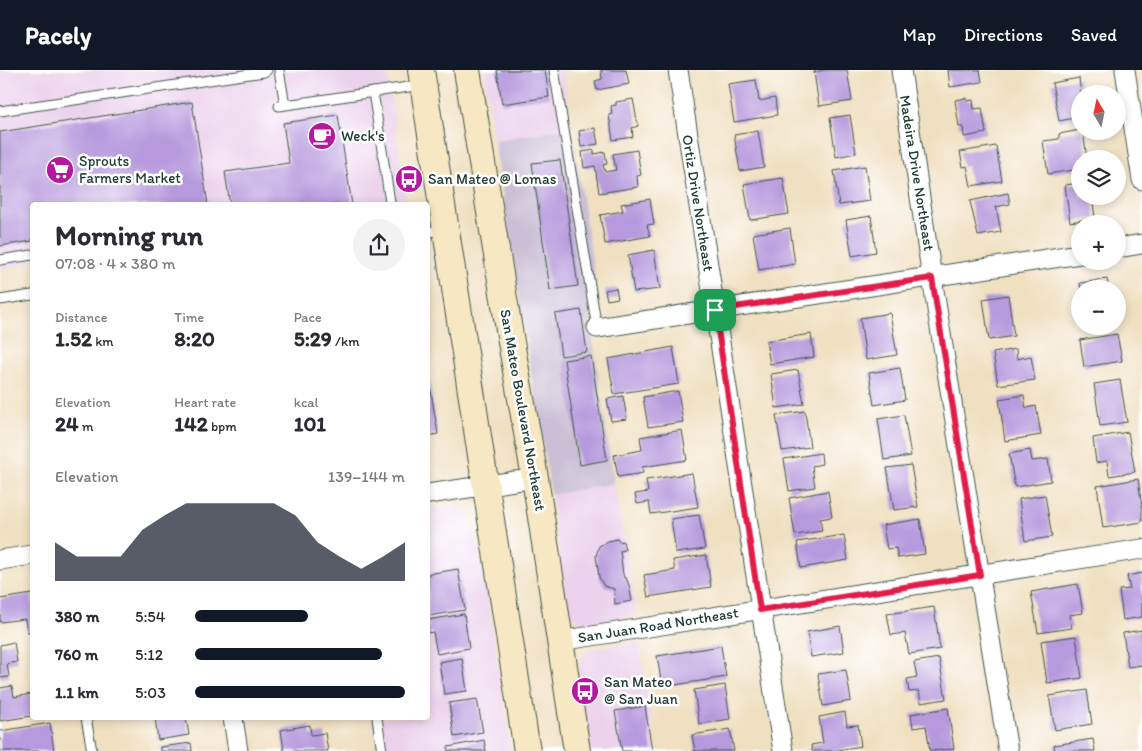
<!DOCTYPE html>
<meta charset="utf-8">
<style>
body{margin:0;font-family:Itim,sans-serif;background:#f2f2f3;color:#2b2b33;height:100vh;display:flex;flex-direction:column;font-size:19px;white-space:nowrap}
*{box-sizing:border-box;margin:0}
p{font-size:16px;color:#7c7c81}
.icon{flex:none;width:28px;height:28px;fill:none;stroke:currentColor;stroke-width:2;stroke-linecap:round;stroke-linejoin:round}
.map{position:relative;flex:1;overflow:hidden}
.panel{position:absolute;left:30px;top:132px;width:400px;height:518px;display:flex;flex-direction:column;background:#fff;border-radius:5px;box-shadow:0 2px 8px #0003}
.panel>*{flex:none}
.needle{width:32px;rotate:351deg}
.buttons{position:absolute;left:1071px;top:15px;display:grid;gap:10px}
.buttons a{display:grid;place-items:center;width:55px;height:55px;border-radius:50%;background:#fff;box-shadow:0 2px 8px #0003;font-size:25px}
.pin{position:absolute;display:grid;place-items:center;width:42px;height:42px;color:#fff;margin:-21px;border-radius:10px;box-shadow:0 2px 8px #0006}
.round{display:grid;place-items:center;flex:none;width:52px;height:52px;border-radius:26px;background:#f2f2f3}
.head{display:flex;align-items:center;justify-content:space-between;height:85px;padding:0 25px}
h1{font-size:28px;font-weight:700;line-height:38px}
.metrics{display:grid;grid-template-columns:repeat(3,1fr);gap:8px;height:85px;padding:5px 25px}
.metrics div{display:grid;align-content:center}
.metrics b{font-size:21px;font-weight:700}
.metrics small{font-size:14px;font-weight:400}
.metrics p{font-size:14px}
.chart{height:140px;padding:10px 25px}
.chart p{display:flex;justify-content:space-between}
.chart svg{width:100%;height:90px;margin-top:5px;fill:#111827;opacity:.7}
ul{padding:0 25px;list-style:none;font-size:16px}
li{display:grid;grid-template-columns:80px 60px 1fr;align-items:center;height:38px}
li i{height:12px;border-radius:6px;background:#111827}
header{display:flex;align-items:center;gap:30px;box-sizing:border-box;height:70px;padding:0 25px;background:#111827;color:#fff}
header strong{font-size:24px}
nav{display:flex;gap:28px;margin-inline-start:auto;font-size:18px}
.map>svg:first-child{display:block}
</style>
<header>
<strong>Pacely</strong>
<nav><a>Map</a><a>Directions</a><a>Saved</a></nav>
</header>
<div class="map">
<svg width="1142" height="681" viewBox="0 0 1142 681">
<rect width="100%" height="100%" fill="#fff"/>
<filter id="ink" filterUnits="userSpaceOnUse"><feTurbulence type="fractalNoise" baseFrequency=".02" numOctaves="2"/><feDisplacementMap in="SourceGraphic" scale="10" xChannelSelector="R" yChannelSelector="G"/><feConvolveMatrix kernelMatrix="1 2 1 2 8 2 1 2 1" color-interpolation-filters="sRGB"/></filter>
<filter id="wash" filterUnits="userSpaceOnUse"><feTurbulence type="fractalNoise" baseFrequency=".0096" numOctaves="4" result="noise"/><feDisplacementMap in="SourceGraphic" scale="20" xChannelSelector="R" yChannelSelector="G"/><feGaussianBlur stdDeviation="1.12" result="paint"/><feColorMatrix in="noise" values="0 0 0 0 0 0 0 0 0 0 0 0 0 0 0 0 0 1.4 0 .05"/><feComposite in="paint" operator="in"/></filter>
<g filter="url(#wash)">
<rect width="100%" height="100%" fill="#f0e0c1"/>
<path fill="#ebd1eb" d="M0,0H387L407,135H32V194L0,199Z
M484,0H563L571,57L494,71Z
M614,413L637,545L591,554L581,552L571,544L566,531L551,425Z
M452,436L459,437L468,443L474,454L482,488L511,681H378L372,648H428V439Z
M639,571L656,681H589L577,606L580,593L587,581L595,578Z"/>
<path fill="#cbbfd5" d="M571,57L600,241L589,244L614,413L551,425L494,71Z"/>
<g id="blocks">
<path fill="#b69add" d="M497,0H545L549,27L502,34Z
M601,0H626L629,14L597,20L595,11L602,9Z
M824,0H847L852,31L819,36L814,2Z
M948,0H980L982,12L950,17Z
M1079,8L1081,24H1080V37H1077L1079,47L1059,51L1052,13Z
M756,10L759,31L775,28L777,45L734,52L728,14Z
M967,28V31L973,30L974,39L982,38L986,63L964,67L963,57H959L955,30Z
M633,29L638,56L632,58L633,67L613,70L609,45L612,44L611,36L616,35V32Z
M192,32L208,135H32V171L0,176V62Z
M338,45L352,135H230L225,102L289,93L283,53Z
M850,45L856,83L836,87L830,48Z
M595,58L598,74L581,77L579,61Z
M1080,60L1083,61L1087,89H1080V99L1048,104L1043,71L1059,69V64Z
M758,61L764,97L740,101L734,65Z
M996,76L1002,111L971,116L967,96L963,97L960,82Z
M594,80V84L605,82L607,94L603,95L605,102L616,100L613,84L637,80L641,105L637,106L638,117L599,123L595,96L584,98L582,82Z
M560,90L578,216L550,220L532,93Z
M865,96L870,131L839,135L834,101Z
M783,108L789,144L750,150L744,114Z
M1080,113V126H1092L1095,148L1070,152L1065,115Z
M1008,123L1010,134L996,137L1001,162L978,166L970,131Z
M650,129L654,154L647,155L650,166L605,174L600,145L623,141L621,134Z
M871,146L876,182L852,186L846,150Z
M790,158L795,194L759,200L753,164Z
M654,180L660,219L634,222L628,185Z
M1107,209L1109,219H1081L1080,213Z
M616,218L618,228L607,230L605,220Z
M1008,225L1014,266L989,270L983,229Z
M581,240L587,282L561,286L555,244Z
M890,243L897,285L866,290L860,248Z
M811,264L814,287L770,294L766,271Z
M1117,264L1122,291L1084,297L1080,270Z
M673,277L679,314L614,324L608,289Z
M1016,279L1017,289L1031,286L1035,310L998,315L993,283Z
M591,286L607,390L580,395L564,290Z
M900,298L905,330L874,335L869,303Z
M798,300L804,334L776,338L771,304Z
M428,304L438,364L428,366Z
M1120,310L1127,352L1100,356L1094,314Z
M678,321L683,352L648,357L643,327Z
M1024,325L1026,338L1036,336L1041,365L1005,371L999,329Z
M623,326L627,349L611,351L607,329Z
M805,341L810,377L782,381L776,345Z
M904,345L911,386L884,390L878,349Z
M682,360L687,390L642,397L643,403L618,407L614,385L642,380L640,367Z
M1128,362L1135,402L1109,406L1107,391L1096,393L1093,368Z
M1030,380L1032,391L1048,389L1051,411L1015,417L1009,384Z
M821,383L822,394L812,396L815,417L789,421L784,389Z
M911,395L918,437L894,440L887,398Z
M692,403L698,437L651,444L649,432L637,434L635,424L648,422L646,410Z
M1138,409L1142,437V452L1103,458L1097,416Z
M828,421L832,447L820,449L822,461L795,465L789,428Z
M1045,425L1052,467L1025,471L1019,429Z
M699,445L705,479L676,483L671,449Z
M920,449L925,484L898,488L896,478L887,479L883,455Z
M844,465L848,490L801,498L797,472Z
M618,469L619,472L623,471L625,480L620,481L623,504L624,508H626L629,515L632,531L615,534L614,519L604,516L599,507L596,486L599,476L608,471Z
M706,485L711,517L648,527L644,505L675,500L673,490Z
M458,499L465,540L428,546V504Z
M1142,503V547L1123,550L1119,520L1130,519L1127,506Z
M1078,514L1083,543L1069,545L1072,558L1038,563L1031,522Z
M32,524V561L27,562L25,549L0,552V529Z
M934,537L940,579L909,584L905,563L891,565L887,544Z
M464,544L469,578L437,584L433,562L428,563V550Z
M840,556L844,582L811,587L807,562Z
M1142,560V595L1128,597L1123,563Z
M1076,566L1082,608L1047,613L1041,571Z
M14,572L17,592L7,594L9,607L0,608V575Z
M721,576L726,607L662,617L657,586Z
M462,588L467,621L444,624L439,592Z
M939,588L946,629L921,633L919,621L909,622L907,609L917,607L914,592Z
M846,600L851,631L823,636L818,604Z
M725,615L730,649L699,654L694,620Z
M12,616L14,627L32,624V646L0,651V618Z
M1087,620L1092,654L1055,660L1049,626Z
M477,629L483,662L454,667L449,633Z
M645,636L652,681H622L615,641Z
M948,638L954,679L930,681L926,656L913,658L911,644Z
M845,642L847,656L858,655L861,676L832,681H812L811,675L823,673L819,647Z
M155,648H186L189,665L158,670Z
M50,653L54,681H0V661Z
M310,655L311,665L325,663L328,681H284L281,660Z
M730,659L734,681H695L692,665Z
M1093,669L1095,681H1055L1054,675Z
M484,670L486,681H448V677Z
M191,673L192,681H160V677Z"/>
</g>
</g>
<g filter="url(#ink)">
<use href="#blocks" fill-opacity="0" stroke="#3e5549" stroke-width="1"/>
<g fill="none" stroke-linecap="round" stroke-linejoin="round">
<defs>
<path id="lane" d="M279,0L285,35
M554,0L597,258
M373,22L390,132
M279,36L422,15
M0,41L264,2L267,0
M428,162L443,160
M0,190L32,185
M0,230L32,225
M86,648L92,681
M377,648L382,681"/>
<path id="street" d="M678,0L783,681
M901,0L932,208L1008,681
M1125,0L1142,110
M1118,178L1142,174
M597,258L1080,184
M428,424L535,408
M0,490L32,485
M560,571L1142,479
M233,648L238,681"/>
<path id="secondary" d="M421,0L527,681
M467,0L511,272L535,408L577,681"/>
</defs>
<use href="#lane" stroke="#3e5549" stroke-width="11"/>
<use href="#street" stroke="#3e5549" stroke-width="21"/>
<use href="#secondary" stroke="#3e5549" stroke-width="28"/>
<use href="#lane" stroke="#fff" stroke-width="9"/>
<use href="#street" stroke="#fff" stroke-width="19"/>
<use href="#secondary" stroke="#f7e8c3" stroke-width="26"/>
</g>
</g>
<g fill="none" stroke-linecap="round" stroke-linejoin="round" filter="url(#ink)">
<defs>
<path id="route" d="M932,208L980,505L760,540L715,240Z"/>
</defs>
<use href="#route" stroke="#fff" stroke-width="10"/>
<use href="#route" stroke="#e11d48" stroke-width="6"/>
</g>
<defs>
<symbol id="cafe-disc" viewBox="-11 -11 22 22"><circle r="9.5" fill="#b5179e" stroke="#fff"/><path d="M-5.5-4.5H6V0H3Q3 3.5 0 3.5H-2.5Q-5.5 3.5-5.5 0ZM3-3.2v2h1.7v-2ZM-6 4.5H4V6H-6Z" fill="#fff"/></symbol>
<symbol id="supermarket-disc" viewBox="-11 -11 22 22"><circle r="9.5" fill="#b5179e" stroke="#fff"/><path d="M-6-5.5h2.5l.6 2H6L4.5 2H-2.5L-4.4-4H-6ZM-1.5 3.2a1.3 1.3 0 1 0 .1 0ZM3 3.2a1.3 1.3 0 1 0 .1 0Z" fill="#fff"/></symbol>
<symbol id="bus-disc" viewBox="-11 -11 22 22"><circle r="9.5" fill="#b5179e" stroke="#fff"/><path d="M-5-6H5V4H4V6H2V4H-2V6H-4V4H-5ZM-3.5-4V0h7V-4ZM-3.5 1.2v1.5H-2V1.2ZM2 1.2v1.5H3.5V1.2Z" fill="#fff"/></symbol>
</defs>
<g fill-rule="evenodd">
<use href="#cafe-disc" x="306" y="50" width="32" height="32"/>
<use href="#supermarket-disc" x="44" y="84" width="32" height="32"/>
<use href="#bus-disc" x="393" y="93" width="32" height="32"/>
<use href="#bus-disc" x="569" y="605" width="32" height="32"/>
</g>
<g text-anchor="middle" stroke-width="5" stroke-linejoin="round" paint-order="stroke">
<g font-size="15" fill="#1f3d34" stroke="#fff" text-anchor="start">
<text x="341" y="71">Weck's</text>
<text x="79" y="96">Sprouts<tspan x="79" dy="17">Farmers Market</tspan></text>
<text x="428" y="114">San Mateo @ Lomas</text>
<text x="604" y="617">San Mateo<tspan x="604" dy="17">@ San Juan</tspan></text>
</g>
<g font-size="15" fill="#1f3d34" stroke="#fff">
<text transform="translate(917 103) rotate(81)" y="5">Madeira Drive Northeast</text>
<text transform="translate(698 133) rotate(81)" y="5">Ortiz Drive Northeast</text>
<text transform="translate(523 340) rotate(80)" y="5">San Mateo Boulevard Northeast</text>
<text transform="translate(658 555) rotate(-9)" y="5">San Juan Road Northeast</text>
</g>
</g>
</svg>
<div class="buttons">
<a><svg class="needle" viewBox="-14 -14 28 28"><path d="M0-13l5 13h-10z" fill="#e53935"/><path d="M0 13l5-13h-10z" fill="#7c7c81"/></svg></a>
<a><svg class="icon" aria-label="layers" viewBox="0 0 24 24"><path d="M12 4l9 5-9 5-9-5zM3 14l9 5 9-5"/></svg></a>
<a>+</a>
<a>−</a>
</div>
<div class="pin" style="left:715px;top:240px;background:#1e9e55"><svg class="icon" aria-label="arrive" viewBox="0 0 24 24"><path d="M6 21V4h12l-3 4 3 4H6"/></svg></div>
<section class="panel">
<div class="head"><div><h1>Morning run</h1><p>07:08 · 4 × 380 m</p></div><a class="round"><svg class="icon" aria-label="share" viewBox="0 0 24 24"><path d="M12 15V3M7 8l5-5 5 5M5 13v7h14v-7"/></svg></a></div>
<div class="metrics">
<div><p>Distance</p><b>1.52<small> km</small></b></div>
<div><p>Time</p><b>8:20</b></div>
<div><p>Pace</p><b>5:29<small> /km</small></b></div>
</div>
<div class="metrics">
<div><p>Elevation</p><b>24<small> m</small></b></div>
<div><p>Heart rate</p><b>142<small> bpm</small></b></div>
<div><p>kcal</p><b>101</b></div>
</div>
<div class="chart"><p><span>Elevation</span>139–144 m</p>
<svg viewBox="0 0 160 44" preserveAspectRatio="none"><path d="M0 44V25L10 32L20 32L30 32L40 19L50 12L60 6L70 6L80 6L90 6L100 6L110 12L120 25L130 32L140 38L150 32L160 25V44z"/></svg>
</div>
<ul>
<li><b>380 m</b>5:54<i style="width:54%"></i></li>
<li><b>760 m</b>5:12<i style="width:89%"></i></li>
<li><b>1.1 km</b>5:03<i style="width:100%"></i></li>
</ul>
</section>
</div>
